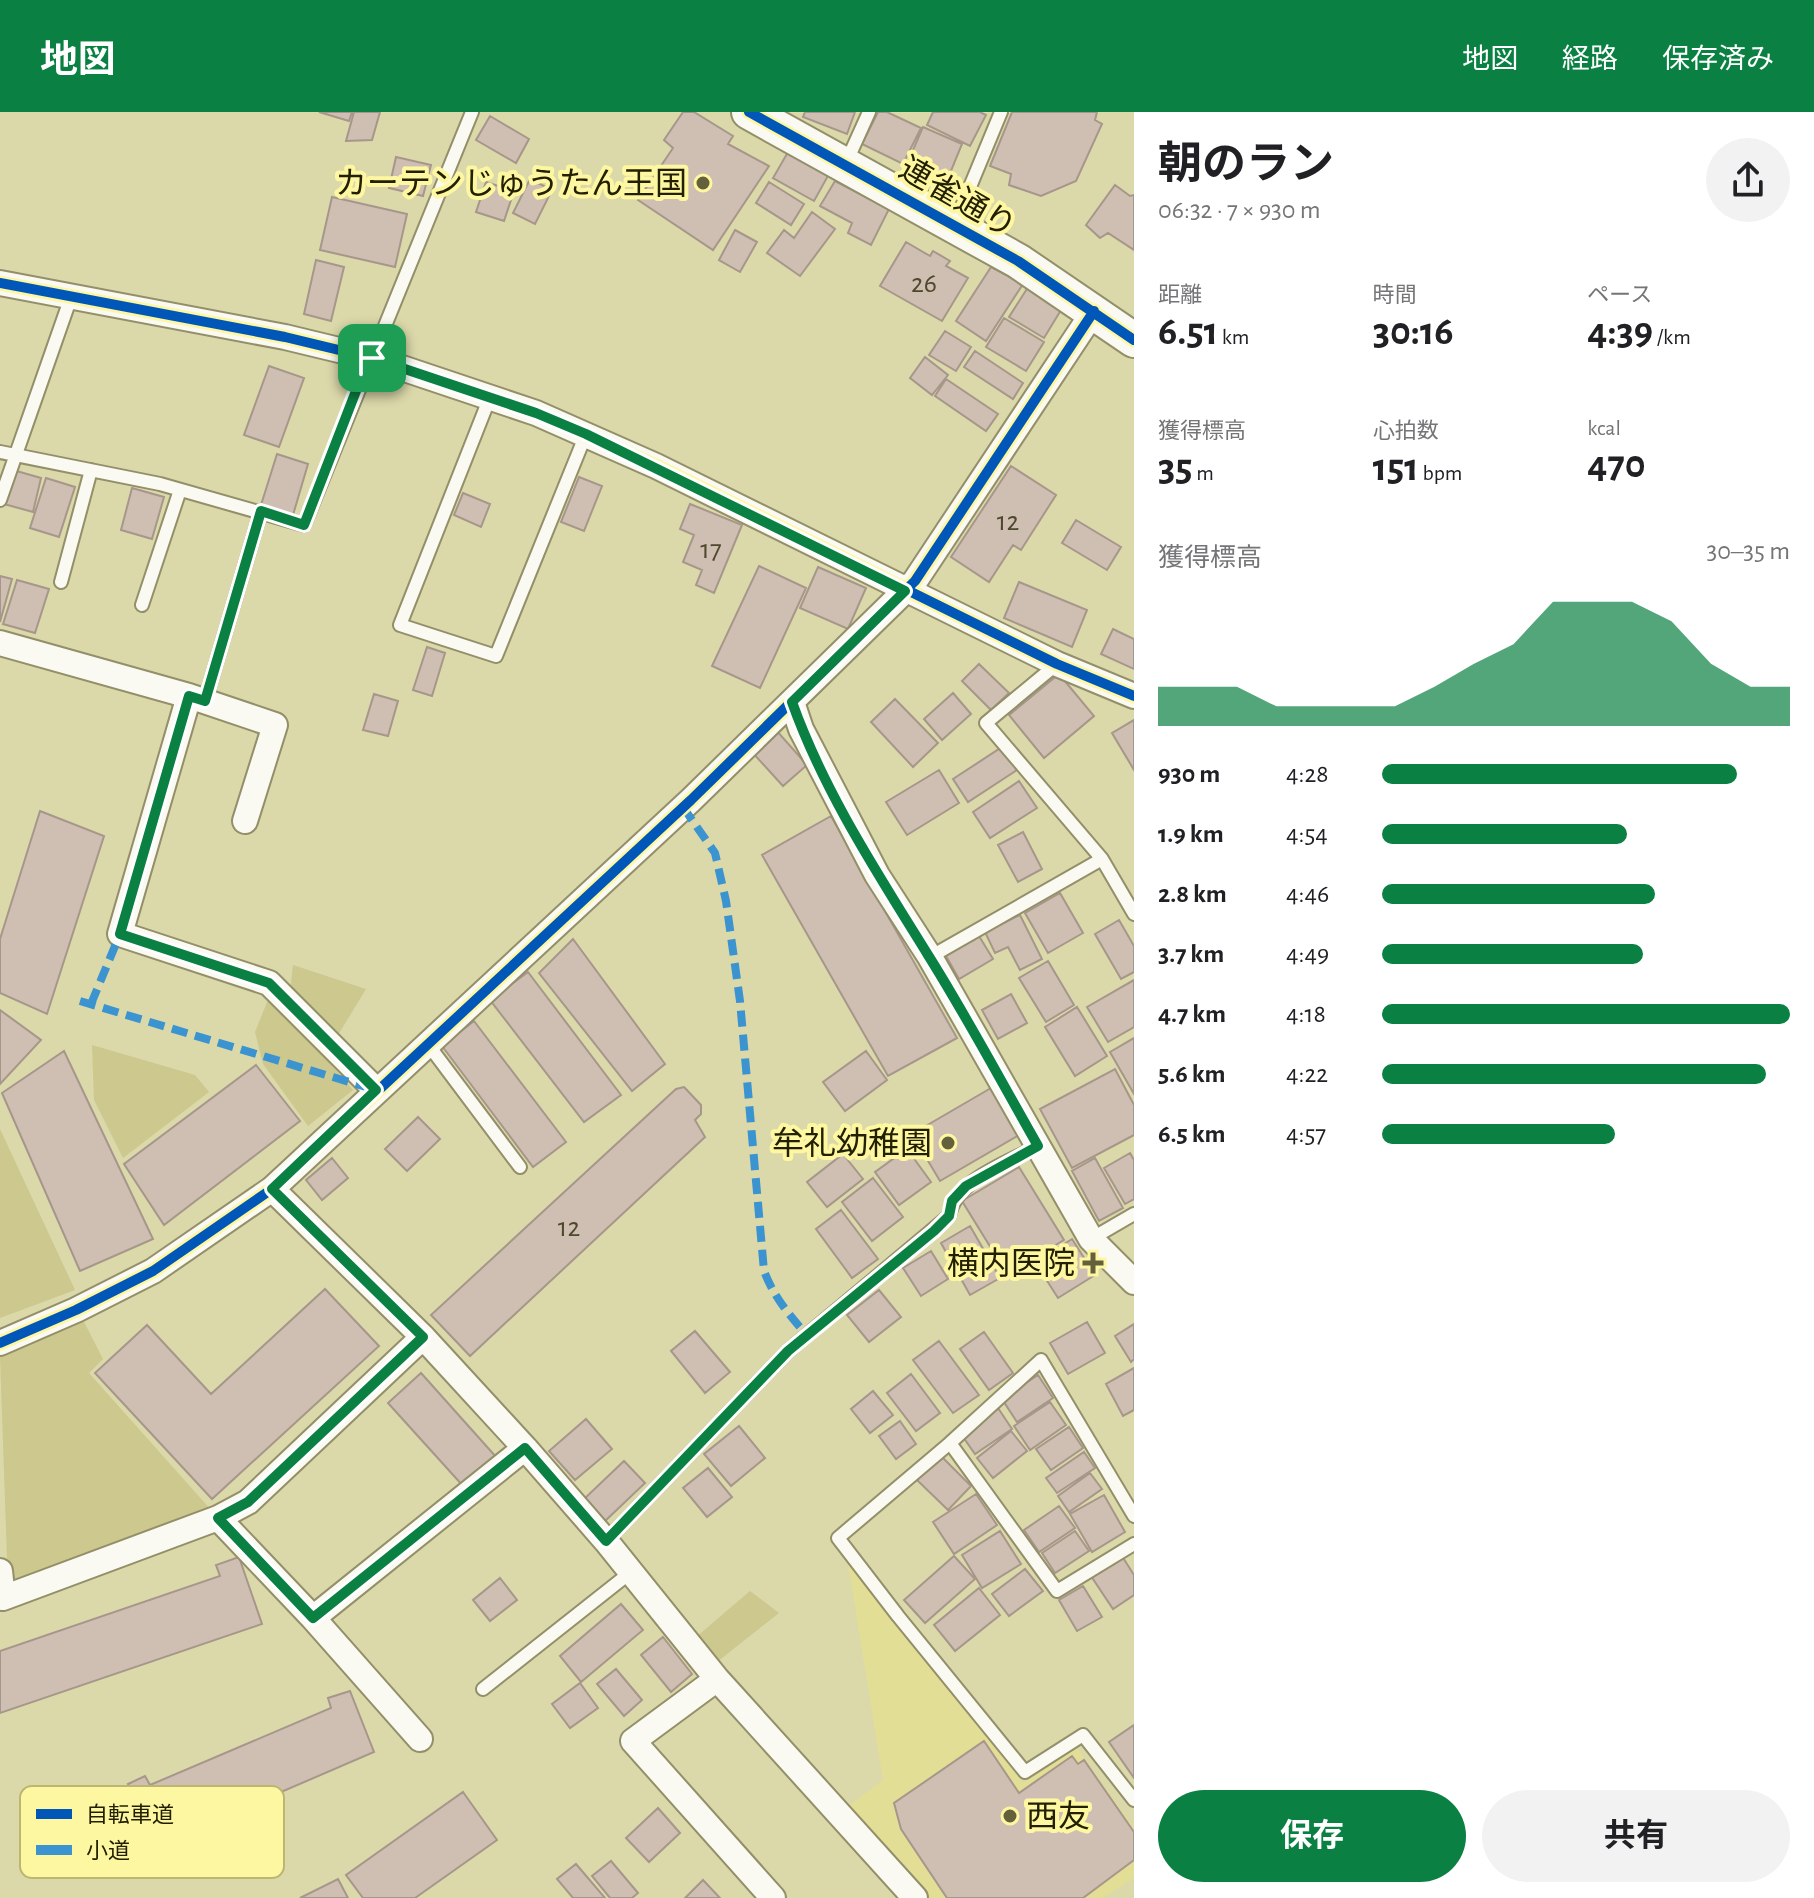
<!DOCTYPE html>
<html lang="ja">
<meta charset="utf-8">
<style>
body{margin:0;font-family:"Alegreya Sans","Noto Sans JP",sans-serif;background:#f2f2f2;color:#202124;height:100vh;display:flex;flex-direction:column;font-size:30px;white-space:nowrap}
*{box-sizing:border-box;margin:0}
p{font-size:26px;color:#757577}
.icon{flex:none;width:44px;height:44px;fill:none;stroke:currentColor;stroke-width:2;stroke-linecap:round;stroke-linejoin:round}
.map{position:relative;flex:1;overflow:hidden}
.panel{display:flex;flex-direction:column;background:#fff;width:680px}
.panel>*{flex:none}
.pin{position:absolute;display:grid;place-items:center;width:68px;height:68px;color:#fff;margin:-34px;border-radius:16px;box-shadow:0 4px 12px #0006}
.round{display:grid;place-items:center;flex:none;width:84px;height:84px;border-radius:42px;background:#f2f2f2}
.head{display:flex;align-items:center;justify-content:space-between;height:136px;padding:0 24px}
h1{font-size:44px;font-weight:700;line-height:60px}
.figures{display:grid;grid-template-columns:repeat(3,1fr);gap:12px;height:136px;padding:8px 24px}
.figures div{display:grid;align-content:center}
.figures b{font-size:40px;font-weight:700}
.figures small{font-size:22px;font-weight:400}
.figures p{font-size:22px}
.chart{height:224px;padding:16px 24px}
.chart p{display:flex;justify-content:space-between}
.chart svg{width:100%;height:144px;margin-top:8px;fill:#0b8043;opacity:.7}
.primary-button{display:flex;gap:16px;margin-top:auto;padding:16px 24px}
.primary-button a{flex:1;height:92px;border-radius:48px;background:#0b8043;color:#fff;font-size:32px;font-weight:700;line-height:92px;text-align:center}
.primary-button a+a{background:#f2f2f2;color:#202124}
ul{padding:0 24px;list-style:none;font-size:26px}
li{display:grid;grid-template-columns:128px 96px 1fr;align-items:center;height:60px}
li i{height:20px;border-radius:10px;background:#0b8043}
header{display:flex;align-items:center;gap:48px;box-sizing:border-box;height:112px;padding:0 40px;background:#0b8043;color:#fff}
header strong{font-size:38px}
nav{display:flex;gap:44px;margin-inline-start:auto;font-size:28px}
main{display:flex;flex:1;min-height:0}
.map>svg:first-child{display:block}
</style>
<header>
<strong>地図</strong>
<nav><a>地図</a><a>経路</a><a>保存済み</a></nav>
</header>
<main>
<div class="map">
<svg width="1134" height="1786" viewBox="0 0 1134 1786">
<rect width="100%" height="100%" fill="#dbd8aa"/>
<path fill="#e3de96" d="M848,1451L1023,1671L1077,1636L1134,1716V1766L1103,1786H927L847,1695L883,1668Z"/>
<path fill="#ccc88e" d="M293,853L366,877L338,923L290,880Z
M270,883L353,978L308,1014L263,952L255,920Z
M92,933L195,963L209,980L123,1046L94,988Z
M0,1017L75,1178L0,1206Z
M82,1206L103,1247L89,1261L211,1398L8,1475L0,1244Z
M750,1479L779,1501L717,1550L695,1526Z"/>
<path fill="#cfbfb2" stroke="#a6978a" stroke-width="2" d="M319,0H352L349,9Z
M354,0H380L372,28L346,29Z
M683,0H694L733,24L728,32L769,54L713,138L638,88L673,36L664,28Z
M805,0H855L847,22L803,5Z
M878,0H887L921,16L903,52L862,32Z
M933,0H980L986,3L970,34L927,13Z
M1012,0H1097L1095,8L1102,12L1076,69L1041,84L1009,73L1011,62L990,54Z
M490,4L529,27L516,51L476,28Z
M923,15L962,32L946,71L906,54Z
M788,40L829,62L814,89L773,66Z
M396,45L431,53L423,84L389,76Z
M530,67L552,78L535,112L513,101Z
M835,69L889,97L871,133L848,121L852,111L820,94Z
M486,70L514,79L504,109L476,100Z
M769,70L804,92L791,113L756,91Z
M1115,73L1130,84L1134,83V138L1108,121L1100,126L1086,113Z
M332,85L407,102L395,155L320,138Z
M812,100L835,117L800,164L767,141L784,118L794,126Z
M735,118L757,130L740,160L719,148Z
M906,130L930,144L933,139L950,149L946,154L968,166L942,209L880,174Z
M316,148L344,155L331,209L304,202Z
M991,155L1023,172L986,229L956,209Z
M1030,172L1064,193L1044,226L1009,205Z
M1004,206L1044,230L1026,259L986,235Z
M945,219L971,235L956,259L929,243Z
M975,239L1023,271L1013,287L964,255Z
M925,245L948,263L932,283L910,266Z
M269,254L304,266L279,335L244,323Z
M946,267L998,302L986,319L935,284Z
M277,342L308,352L293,403L261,393Z
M1011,354L1056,383L1021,438L1013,433L989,470L951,445Z
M13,358L41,366L33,400L4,392Z
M579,365L602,374L584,419L561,410Z
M46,366L75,375L59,425L30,416Z
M132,376L164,385L152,427L121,418Z
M463,381L490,392L481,415L454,403Z
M690,392L742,413L714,481L696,473L702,458L683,450L694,423L680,417Z
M1076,408L1121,435L1107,458L1062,431Z
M759,454L806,476L760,576L712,554Z
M818,455L866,476L848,517L800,496Z
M0,464L12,467L0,510Z
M17,468L49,477L35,521L3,512Z
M1019,470L1087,498L1072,535L1004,506Z
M1113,517L1134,527V557L1101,542Z
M427,535L445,541L432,584L413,578Z
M979,552L1009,581L991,598L962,569Z
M1059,562L1094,604L1044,646L1009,603Z
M953,581L971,602L942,628L924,607Z
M374,582L398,589L388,624L363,618Z
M895,587L938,631L913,655L871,610Z
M1134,608V658L1112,621Z
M776,618L807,653L783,674L752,640Z
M1002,635L1017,658L968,690L953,667Z
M939,658L959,691L907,723L886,690Z
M1019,669L1037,696L990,726L973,700Z
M40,699L104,724L47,902L0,881V827Z
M831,704L957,926L888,964L762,743Z
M1023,720L1042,757L1018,770L998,733Z
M1060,781L1083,821L1048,841L1025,801Z
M1020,803L1042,847L1020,858L1008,835L995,841L985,820Z
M1119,808L1134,834V860L1121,867L1095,822Z
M979,824L993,847L959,867L946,844Z
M573,827L665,952L632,979L539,861Z
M1048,849L1074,893L1046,910L1019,866Z
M528,860L621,983L584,1010L490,888Z
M1134,868V915L1108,930L1087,895Z
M1011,882L1027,911L998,927L982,898Z
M1077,895L1107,944L1075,964L1045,915Z
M0,898L41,928L0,972Z
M474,909L566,1030L533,1055L442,934Z
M1134,926V982L1110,940Z
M64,939L153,1127L80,1159L2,981Z
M866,939L887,968L845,999L823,970Z
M256,953L300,1009L164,1113L124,1052Z
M1115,957L1134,993V1023L1072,1056L1040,997Z
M684,975L701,993V1002L695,1008L705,1025L470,1244L431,1203L676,977Z
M991,976L1019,1023L940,1069L912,1022Z
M418,1005L440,1027L407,1059L385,1037Z
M907,1037L931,1070L899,1093L875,1060Z
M1130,1041L1134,1048V1087L1125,1092L1104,1056Z
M843,1042L863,1067L827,1095L807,1070Z
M332,1046L348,1066L322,1088L306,1068Z
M1095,1046L1123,1096L1099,1109L1072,1059Z
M1019,1055L1064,1128L1007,1162L962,1089Z
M873,1066L903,1105L872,1129L842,1090Z
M841,1098L878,1147L852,1166L816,1117Z
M970,1114L1000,1166L970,1183L941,1131Z
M1072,1127L1095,1163L1058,1186L1035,1150Z
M931,1139L948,1167L921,1184L903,1156Z
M325,1177L379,1234L212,1387L95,1261L147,1213L211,1282Z
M879,1178L901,1205L869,1230L847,1203Z
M1087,1210L1105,1241L1068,1262L1050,1231Z
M1134,1212V1247L1131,1250L1115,1224Z
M695,1219L730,1260L705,1281L671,1239Z
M984,1220L1013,1261L989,1278L960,1237Z
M939,1229L979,1283L953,1301L913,1248Z
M1134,1256V1298L1123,1304L1106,1272Z
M421,1261L497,1346L464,1375L388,1291Z
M911,1262L940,1301L916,1319L887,1281Z
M1038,1263L1053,1286L1017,1310L1002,1287Z
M873,1279L893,1303L870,1321L851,1297Z
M1050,1290L1066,1313L1030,1338L1014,1314Z
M998,1296L1012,1317L975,1342L961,1322Z
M586,1307L612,1337L575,1368L549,1339Z
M900,1309L916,1332L896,1347L879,1324Z
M739,1314L765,1346L731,1374L704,1342Z
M1069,1315L1083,1336L1051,1358L1036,1337Z
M1011,1319L1027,1339L993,1366L977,1346Z
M1084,1340L1095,1356L1057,1381L1046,1366Z
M941,1344L971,1374L948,1398L917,1368Z
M624,1349L645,1371L604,1410L583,1388Z
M708,1356L732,1385L707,1405L683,1376Z
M1090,1361L1102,1377L1069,1400L1058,1384Z
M976,1382L997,1413L954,1442L933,1410Z
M1104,1383L1125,1420L1092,1440L1070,1402Z
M1059,1394L1075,1416L1039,1440L1024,1418Z
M1000,1419L1021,1452L982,1476L962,1443Z
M1075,1419L1089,1439L1055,1461L1042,1441Z
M954,1444L975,1467L925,1511L904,1488Z
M1122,1444L1134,1463V1483L1113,1497L1091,1464Z
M239,1445L262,1512L0,1601V1539L220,1464L216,1453Z
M1025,1457L1043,1479L1009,1504L992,1482Z
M500,1466L517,1488L490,1509L473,1488Z
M1083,1474L1102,1505L1077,1519L1059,1488Z
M979,1476L1000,1503L955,1539L934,1513Z
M621,1492L643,1518L581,1570L560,1544Z
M663,1525L692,1562L671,1580L641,1543Z
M616,1557L642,1588L624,1604L597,1572Z
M580,1571L598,1596L570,1616L552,1592Z
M350,1579L374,1640L158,1733L128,1672L145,1664L150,1673L331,1596L328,1586Z
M1134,1613V1666L1109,1630Z
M984,1629L1019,1681L1072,1644L1078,1652L1084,1648L1134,1720V1748L1083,1786H947L901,1717L894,1691Z
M463,1680L497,1728L415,1786H363L346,1763Z
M658,1696L680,1721L649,1750L626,1726Z
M611,1749L638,1781L632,1786H610L592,1764Z
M576,1752L605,1786H573L557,1767Z
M338,1767L348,1786H300Z
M703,1768L720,1786H685Z"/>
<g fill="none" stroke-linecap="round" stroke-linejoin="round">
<defs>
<path id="service" d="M846,51L869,0
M955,111L1001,0
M490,285L400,513L496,544L586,322
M0,340L160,372L304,413L472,0
M0,388L71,185
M61,470L91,358
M142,493L180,378
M1057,552L986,611L1102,747L1134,802
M205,589L261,399
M930,845L1102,747
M427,931L520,1055
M1091,1127L1134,1102
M950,1331L1041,1248L1134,1404
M606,1429L788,1239L949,1104C956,1067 1008,1051 1038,1034
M1134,1432L1057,1479L950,1331L838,1426L898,1504L1025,1660L1083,1623L1134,1688
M483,1577L631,1460"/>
<path id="minor" d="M0,171L285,225L372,246L536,301L656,354L1057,552L1134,584
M0,531L189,584L275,613L245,709
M189,584L120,822L269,871L376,978
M792,590L801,617L877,763L930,845L1091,1127L1134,1170
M272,1077L423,1225L525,1336L606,1429L717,1567L915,1786
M0,1231L76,1198L153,1159L272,1077L691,688L915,469L1094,199
M218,1406L313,1506L420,1627
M0,1459L3,1486L218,1406L248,1390L423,1225
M313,1506L525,1336
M717,1567L633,1629L773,1786"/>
<path id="secondary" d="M749,0L1018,149L1134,228"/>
</defs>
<use href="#service" stroke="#928f69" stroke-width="16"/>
<use href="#minor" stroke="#928f69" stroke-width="28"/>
<use href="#secondary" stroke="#928f69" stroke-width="38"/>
<use href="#service" stroke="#faf9f2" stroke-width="12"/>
<use href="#minor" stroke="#faf9f2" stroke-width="24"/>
<use href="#secondary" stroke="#faf9f2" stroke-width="34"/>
<path stroke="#3b94d0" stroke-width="8" stroke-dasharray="16 8" stroke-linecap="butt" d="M683,695L715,741L726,789L740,889L764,1159C774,1185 789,1203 807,1223
M80,889L376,978
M91,892L120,822"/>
<defs>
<path id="cycleway" d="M749,0L1018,149L1134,228
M0,171L285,225L372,246L536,301L656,354L1057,552L1134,584
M0,1231L76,1198L153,1159L272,1077L691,688L915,469L1094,199"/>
</defs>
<use href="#cycleway" stroke="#fef7a2" stroke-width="15"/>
<use href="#cycleway" stroke="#0057b8" stroke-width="10"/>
</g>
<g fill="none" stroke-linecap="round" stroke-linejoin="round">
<defs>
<path id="route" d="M372,246L536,301L586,322L905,479L792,590C824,680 878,762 928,843C967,905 1002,971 1038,1034L966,1074L952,1089L949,1104L934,1119L788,1239L606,1429L525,1336L313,1506L218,1406L248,1390L423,1225L272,1077L376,978L269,871L120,822L189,584L205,589L261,399L304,413L363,261Z"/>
</defs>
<use href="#route" stroke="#fff" stroke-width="16"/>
<use href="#route" stroke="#0b8043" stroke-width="10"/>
</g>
<g fill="#63603b" stroke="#fef7a2" stroke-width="3">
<circle cx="703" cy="71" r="8"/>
<circle cx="948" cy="1031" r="8"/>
<path d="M1089 1139h8v8h8v8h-8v8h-8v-8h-8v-8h8z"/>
<circle cx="1010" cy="1704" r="8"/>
</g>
<g text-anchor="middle" stroke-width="8" stroke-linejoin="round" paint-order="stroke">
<g font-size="28" fill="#4e482c">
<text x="924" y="180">26</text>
<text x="1008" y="418">12</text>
<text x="711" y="446">17</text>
<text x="569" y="1124">12</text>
</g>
<g font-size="32" fill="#232000" stroke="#fef7a2" text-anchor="end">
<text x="687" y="82">カーテンじゅうたん王国</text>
<text x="932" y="1042">牟礼幼稚園</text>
<text x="1075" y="1162">横内医院</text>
<text x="1026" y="1715" text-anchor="start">西友</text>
</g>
<g font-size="32" fill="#232000" stroke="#fef7a2">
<text transform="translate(958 85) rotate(30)" y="11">連雀通り</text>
</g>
</g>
<rect x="20" y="1674" width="264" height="92" rx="12" fill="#fef7a2" stroke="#bcb671" stroke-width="2"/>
<rect x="36" y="1697" width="36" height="10" fill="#0057b8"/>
<rect x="36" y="1733" width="36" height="10" fill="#3b94d0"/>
<g font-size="22" fill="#232000">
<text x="86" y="1710">自転車道</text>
<text x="86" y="1746">小道</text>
</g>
</svg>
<div class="pin" style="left:372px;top:246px;background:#1e9e55"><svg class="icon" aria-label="arrive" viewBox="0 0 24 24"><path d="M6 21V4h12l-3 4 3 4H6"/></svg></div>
</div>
<section class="panel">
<div class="head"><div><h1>朝のラン</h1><p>06:32 · 7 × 930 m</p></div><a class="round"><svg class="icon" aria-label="share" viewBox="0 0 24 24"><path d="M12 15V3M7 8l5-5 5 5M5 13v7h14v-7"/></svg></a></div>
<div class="figures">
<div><p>距離</p><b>6.51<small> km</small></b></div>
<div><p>時間</p><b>30:16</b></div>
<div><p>ペース</p><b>4:39<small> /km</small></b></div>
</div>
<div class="figures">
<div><p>獲得標高</p><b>35<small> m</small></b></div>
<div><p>心拍数</p><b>151<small> bpm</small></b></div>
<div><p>kcal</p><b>470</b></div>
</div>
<div class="chart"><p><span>獲得標高</span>30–35 m</p>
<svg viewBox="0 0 160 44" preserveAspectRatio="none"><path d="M0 44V32L10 32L20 32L30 38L40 38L50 38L60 38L70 32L80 25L90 19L100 6L110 6L120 6L130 12L140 25L150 32L160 32V44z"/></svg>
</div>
<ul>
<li><b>930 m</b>4:28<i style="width:87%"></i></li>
<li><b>1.9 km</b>4:54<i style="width:60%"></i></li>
<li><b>2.8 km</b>4:46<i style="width:67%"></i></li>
<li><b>3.7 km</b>4:49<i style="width:64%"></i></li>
<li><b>4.7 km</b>4:18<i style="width:100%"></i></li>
<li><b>5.6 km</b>4:22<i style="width:94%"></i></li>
<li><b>6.5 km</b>4:57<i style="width:57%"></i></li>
</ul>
<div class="primary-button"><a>保存</a><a>共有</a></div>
</section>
</main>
